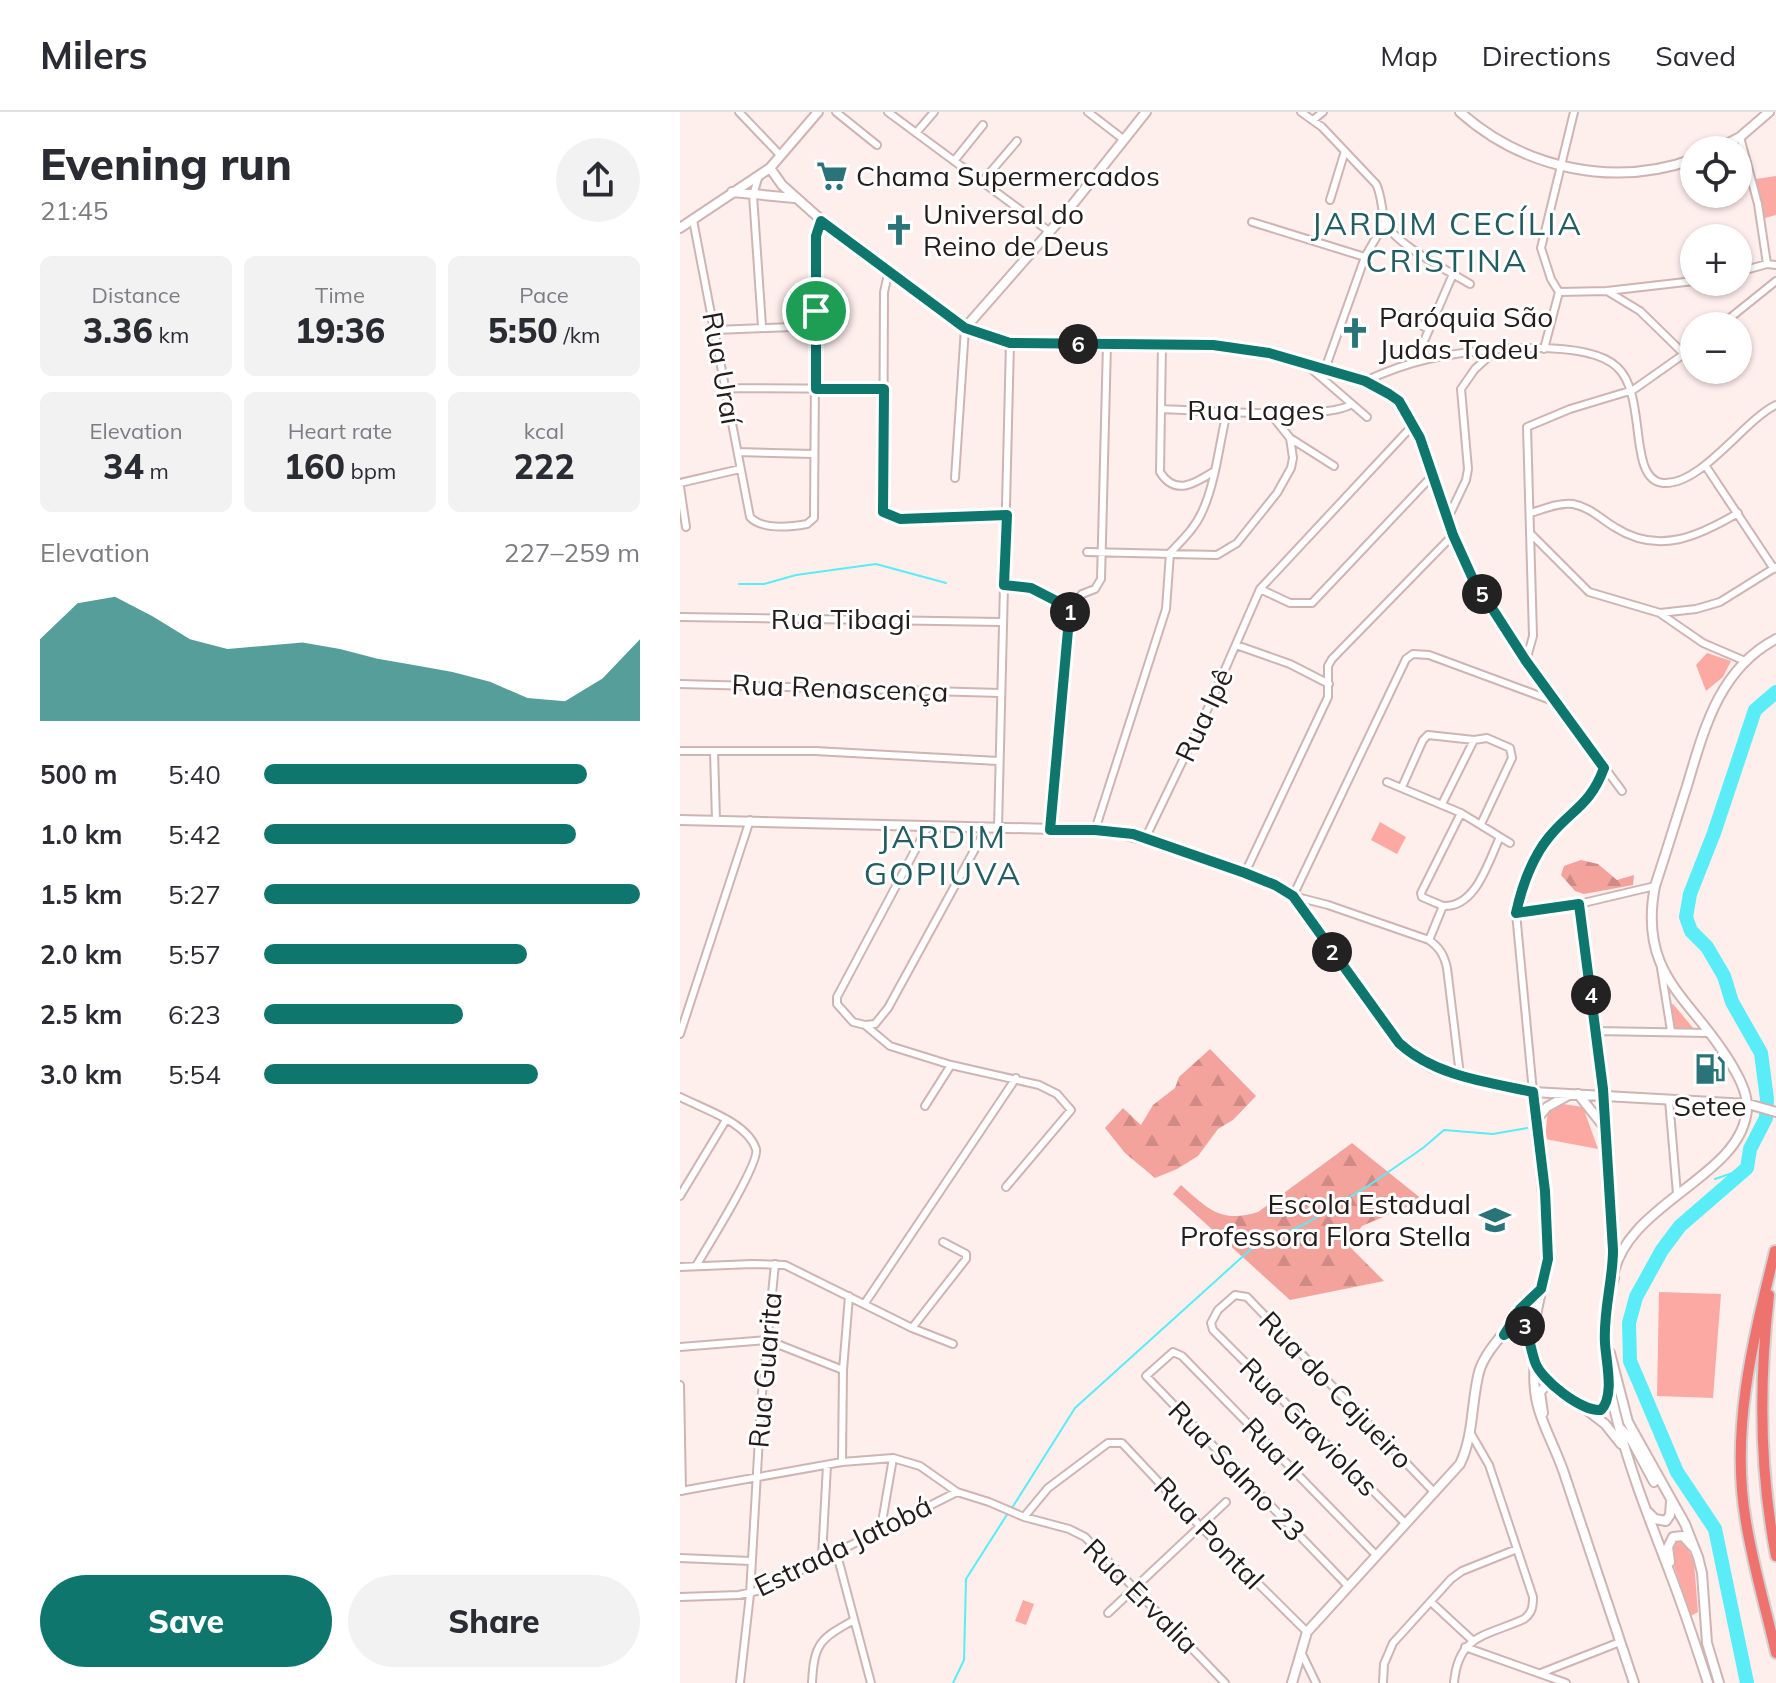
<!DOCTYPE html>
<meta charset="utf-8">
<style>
body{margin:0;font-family:Mulish,sans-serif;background:#f2f2f3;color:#2b2b33;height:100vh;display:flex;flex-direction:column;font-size:30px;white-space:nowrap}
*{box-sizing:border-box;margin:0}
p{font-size:26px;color:#7c7c81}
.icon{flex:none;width:44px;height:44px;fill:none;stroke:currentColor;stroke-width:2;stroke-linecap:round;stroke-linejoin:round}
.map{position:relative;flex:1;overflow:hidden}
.side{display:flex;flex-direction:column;background:#fff;width:680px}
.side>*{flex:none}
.tools{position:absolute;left:1000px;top:24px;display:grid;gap:16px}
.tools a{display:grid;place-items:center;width:72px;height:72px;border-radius:50%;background:#fff;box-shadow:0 2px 6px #0004;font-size:40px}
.pin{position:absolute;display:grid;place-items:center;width:68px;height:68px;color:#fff;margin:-34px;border:4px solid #fff;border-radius:50%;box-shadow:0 2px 8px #0007}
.km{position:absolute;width:40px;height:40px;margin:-20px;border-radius:50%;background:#222;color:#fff;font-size:22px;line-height:40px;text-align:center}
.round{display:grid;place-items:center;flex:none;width:84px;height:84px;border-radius:42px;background:#f2f2f3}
.overview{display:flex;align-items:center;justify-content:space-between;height:136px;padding:0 40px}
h1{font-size:44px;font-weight:800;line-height:60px}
.metrics{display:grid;grid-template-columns:repeat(3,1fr);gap:12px;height:136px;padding:8px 40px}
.metrics div{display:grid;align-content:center;border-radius:12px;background:#f2f2f3;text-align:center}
.metrics b{font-size:34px;font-weight:800}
.metrics small{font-size:22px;font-weight:400}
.metrics p{font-size:22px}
.chart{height:224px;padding:16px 40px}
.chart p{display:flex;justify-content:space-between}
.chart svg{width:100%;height:144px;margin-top:8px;fill:#0f766e;opacity:.7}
.primary-button{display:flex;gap:16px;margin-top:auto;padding:16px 40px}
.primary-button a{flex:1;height:92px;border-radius:48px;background:#0f766e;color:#fff;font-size:32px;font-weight:800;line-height:92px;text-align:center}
.primary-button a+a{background:#f2f2f3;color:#2b2b33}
ul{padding:0 40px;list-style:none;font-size:26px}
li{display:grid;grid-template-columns:128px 96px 1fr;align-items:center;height:60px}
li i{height:20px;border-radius:10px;background:#0f766e}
header{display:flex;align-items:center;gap:48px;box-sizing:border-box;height:112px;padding:0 40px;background:#fff;border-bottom:2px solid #e1e1e2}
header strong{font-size:38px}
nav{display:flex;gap:44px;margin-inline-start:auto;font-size:28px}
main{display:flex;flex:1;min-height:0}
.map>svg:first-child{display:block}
</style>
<header>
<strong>Milers</strong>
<nav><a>Map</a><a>Directions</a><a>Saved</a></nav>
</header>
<main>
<section class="side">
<div class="overview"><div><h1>Evening run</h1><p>21:45</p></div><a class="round"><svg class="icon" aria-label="share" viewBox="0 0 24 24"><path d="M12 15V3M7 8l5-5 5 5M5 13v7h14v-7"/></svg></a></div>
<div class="metrics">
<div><p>Distance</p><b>3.36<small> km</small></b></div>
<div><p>Time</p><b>19:36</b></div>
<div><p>Pace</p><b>5:50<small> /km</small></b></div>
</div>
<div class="metrics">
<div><p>Elevation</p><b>34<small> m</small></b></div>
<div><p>Heart rate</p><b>160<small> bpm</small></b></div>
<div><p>kcal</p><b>222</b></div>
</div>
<div class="chart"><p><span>Elevation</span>227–259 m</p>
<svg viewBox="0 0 160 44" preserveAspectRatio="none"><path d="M0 44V19L10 8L20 6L30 12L40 19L50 22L60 21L70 20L80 22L90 25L100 27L110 29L120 32L130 37L140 38L150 31L160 19V44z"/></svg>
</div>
<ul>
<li><b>500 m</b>5:40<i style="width:86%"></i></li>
<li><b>1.0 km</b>5:42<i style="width:83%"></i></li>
<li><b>1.5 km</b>5:27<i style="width:100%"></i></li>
<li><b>2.0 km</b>5:57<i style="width:70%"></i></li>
<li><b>2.5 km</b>6:23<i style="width:53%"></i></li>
<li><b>3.0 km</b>5:54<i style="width:73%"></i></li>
</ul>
<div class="primary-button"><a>Save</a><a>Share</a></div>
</section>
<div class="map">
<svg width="1096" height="1571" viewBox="0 0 1096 1571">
<defs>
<pattern id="forest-firs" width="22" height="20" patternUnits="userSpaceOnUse" patternTransform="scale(2)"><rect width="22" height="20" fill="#f4a29c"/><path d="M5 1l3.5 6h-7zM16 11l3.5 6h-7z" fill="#d18b86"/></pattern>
</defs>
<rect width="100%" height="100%" fill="#feeeec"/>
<path fill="#fda9a3" d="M1096,64V103L1085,106L1076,67Z
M1027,541L1051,549L1043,565L1026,579L1016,553Z
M700,710L726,725L717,742L691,728Z
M993,892L1014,917H994L990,893Z
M883,992L903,995L918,1037L865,1027L868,998Z
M979,1180L1041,1182L1033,1286L977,1284Z
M998,1428L1005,1431L1014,1450L1018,1500L1011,1504L994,1454L993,1431Z
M343,1488L354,1492L346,1513L335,1509Z"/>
<path fill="url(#forest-firs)" d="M901,748L918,752L937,768L954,763L953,773L904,782L895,779L881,763L884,754Z
M530,937L576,984L553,1008L538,1017L518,1044L497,1057L475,1066L445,1041L425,1016L443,996L461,1013L473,993L495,976L499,965Z
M672,1031L743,1088L682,1114L668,1133L704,1169L610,1188L493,1082L501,1073C527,1096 541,1112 578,1100Z"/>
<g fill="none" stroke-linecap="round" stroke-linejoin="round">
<path stroke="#5aecf7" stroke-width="2" d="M59,472H84L116,463L196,452L266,471
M1035,1067L1067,1056
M332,1396L395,1296L571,1137L625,1112L688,1074L743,1036L764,1018L813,1022L847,1016
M273,1571L284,1548L286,1467L328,1401"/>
<path stroke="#5aecf7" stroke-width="14" d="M1067,1571L1035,1417L997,1360L950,1249L949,1211L956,1185L982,1138L1000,1114L1067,1056L1070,1037L1086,1006L1087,987L1081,941L1052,890L1044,864L1027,835L1011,819L1006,805L1010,782L1034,721L1075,598L1096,580"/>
<defs>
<path id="street" d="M59,0L101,44
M156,0L197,33
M208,0L370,120
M408,0L443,27
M621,0L642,15L696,72C702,84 701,96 705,109C712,131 769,159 790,172
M633,8L643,0
M236,21L254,0
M1060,25L1078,92L1087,152
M274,49L303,13
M79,63L73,83L82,214
M302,70L337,29
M650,88L665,39
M13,108L70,405C82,418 110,415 127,412L134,406L136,124L141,109
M572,110L685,145
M209,158L204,180L203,400L220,407L327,403
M1058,160L1087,152L1096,153
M927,179L960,199L1004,242
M879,180L871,167L861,136L894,0
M879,180L927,179L1014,169
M707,198L749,217
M1040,214L1096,169
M36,218L136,214
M482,232L480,360C495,384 514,372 533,360
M864,237L879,180
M735,250L773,162
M628,254L687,305
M645,257L685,145L705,110
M685,269C705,260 726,252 748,247C789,238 905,224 937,255C968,283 947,368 983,371C1021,374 1064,308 1096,293
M45,276L204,277
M482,297C516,298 646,308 670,293
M610,326L654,354
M58,340L134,342
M1025,353L1094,457
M275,366L285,216L330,231L533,233L589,241L685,269L719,289L734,312L773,423L792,465L846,549L942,679
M0,371L60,357
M0,375L6,415
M851,401C864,397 880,390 893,392C910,395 922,408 936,416C979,443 1019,424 1058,401
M768,406L786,368L788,357L781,277L795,257L817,237
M851,422L909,480L980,501L1016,497L1040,490L1096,455
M407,440L537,443L557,431L597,381L611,356L613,346L610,326L589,300
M490,441C502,428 515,416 522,400C536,370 539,332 547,300
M324,473L351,476L390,496
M580,477L610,491H632L753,363
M390,496L402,482L415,477L421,467L427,232
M981,502L1023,531L1065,549
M0,505L321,510
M556,533L610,552L649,572
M846,549L853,524L847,315L890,297L953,278L1014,235
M0,572L320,581
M0,639H135L318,649
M34,639L36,708
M707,670L781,701L830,731
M722,675L743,628L748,623L794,628L807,626L830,636L832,646L801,712
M762,692L794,628
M248,714L157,885V892L173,910L185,913L210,934L271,953L359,973L377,982L391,998L326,1075
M318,716L330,231
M370,718L390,496
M415,718L486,497L490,441
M465,727L529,594L580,477L734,312
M565,761L648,585V554L652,547L773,423
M899,792L923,977L933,1158
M763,794L742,785L741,781L781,701
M836,801L899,792L975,774
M749,828L763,794C796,796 808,750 820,725
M981,856L991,919
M185,913L195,912L208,896L307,715
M916,919L1028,921
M0,922L70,708
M780,963L767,856C764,843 760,836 749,828L648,793L613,784L726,547L733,542L749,543L876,590
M853,980L836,801C842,774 852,746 869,725C892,698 911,692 924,656
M0,985C23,997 67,1010 76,1037C80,1051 26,1137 16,1154
M989,988L997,1082
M245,994L271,953
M0,1084L46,1008
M0,1155L72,1152L105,1153L232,1216L273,1232
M185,1191L336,966
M232,1216L286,1147V1142L263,1130
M0,1235L87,1228L163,1258
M0,1273L2,1379
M162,1350L163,1258L169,1184
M0,1379L162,1350L213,1346L240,1354L277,1380L309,1390L344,1405L389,1417L405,1425L545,1571
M344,1405L368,1376L428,1331H442L519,1413L627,1520
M726,1412L533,1218L531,1211L538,1198L555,1183L567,1185L754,1380
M201,1416L213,1346
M156,1439L191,1571
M142,1445L147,1353
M0,1446L71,1449
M668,1474L466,1264L493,1240L502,1244L696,1443
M0,1485L59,1483L81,1478L277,1380
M752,1491L792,1528
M428,1501L546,1390
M785,1535L886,1571
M621,1540L636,1571
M861,1561L940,1530
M60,1571L70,1482L81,1291L95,1152
M132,1571C134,1531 140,1527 174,1508
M703,1571L704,1552L713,1531L771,1467L782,1459L837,1437
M774,1571C778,1522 807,1524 844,1507C852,1501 853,1495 853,1485L809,1353L790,1320"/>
<path id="secondary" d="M780,0C844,57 934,76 1014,47
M1035,38L1060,25L1089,0
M90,56L102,73L148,114L285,216L385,102L466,0
M52,80L114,86
M0,116L90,56L138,0
M0,708L415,718C454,722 489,735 525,748C555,757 588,766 613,784L719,931L739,948L753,956L853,980L1068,992L1096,1000
M898,982L925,1016
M857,1007L867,995L887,984
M934,1166C901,1245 961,1384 990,1461C1004,1497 1016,1534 1028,1571
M932,1170C941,1091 1062,1067 1067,997C1068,983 1061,969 1054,957C1016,888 957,867 975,774C986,741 996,708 1007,674C1024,617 1039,557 1096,527
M838,1207V1200L845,1195L851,1196L856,1202
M845,1213L855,1250L863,1264L925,1312L941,1332
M828,1221L855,1208L865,1160L868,1132L853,980
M930,1241L948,1310L1005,1412L1018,1445L1022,1461L1027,1531L1039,1571
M855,1250C850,1298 869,1318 884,1361C908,1431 930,1501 954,1571
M909,1297L921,1298L927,1290L928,1283
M863,1301L860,1280L869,1270
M941,1317L952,1329L974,1370
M968,1400L975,1407L986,1409L990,1403L991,1390
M990,1450L988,1435L993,1425L1003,1424L1012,1434
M612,1571L627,1520L780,1352C794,1323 791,1291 799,1260C805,1239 825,1221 838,1203"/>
<path id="highway" d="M1095,1139C1073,1228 1050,1318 1066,1410C1073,1454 1086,1497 1096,1541
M1089,1183C1079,1270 1079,1357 1096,1444"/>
</defs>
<use href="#street" stroke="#ceb5b3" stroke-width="10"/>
<use href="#secondary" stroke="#ceb5b3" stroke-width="12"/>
<use href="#highway" stroke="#d3d1d1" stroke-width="14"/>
<use href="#street" stroke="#fff" stroke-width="6"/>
<use href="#secondary" stroke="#fff" stroke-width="8"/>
<use href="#highway" stroke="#ee726e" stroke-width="10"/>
</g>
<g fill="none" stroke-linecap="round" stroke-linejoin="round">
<defs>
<path id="route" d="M141,109L285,216L330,231L533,233L589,241L685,269L709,282L719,289L740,326L773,423L792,465L846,549L924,656C910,694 892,697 869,725C852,746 842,774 836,801L899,792L923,977L933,1138C933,1169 923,1199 925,1231C926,1250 935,1284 921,1298C902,1300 861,1268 855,1250C851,1238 849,1225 845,1213L824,1223L840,1197L861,1177L868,1147L865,1079L853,980C806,970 755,964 719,931L613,784L595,773L565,761L453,722L415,718H370L390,496L351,476L324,473L327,403L220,407L203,400L204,277H136V124Z"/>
</defs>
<use href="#route" stroke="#fff" stroke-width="16"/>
<use href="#route" stroke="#0f766e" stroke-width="10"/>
</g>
<defs>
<symbol id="supermarket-bare" viewBox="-9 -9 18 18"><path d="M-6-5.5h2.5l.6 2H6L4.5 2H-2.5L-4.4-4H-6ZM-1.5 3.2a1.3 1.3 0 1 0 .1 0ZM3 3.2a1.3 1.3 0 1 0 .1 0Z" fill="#2a7479" stroke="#fff" stroke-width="2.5" paint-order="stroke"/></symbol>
<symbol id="church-bare" viewBox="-9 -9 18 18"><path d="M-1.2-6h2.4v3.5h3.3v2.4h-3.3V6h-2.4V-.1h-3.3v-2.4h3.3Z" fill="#2a7479" stroke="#fff" stroke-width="2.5" paint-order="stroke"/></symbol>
<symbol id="fuel-bare" viewBox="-9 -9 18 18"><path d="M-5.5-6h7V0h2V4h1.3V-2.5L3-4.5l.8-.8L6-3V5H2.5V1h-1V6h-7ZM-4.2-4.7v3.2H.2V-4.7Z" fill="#2a7479" stroke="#fff" stroke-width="2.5" paint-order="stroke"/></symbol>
<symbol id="school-bare" viewBox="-9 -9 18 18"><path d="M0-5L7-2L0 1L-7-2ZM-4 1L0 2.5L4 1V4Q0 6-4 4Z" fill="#2a7479" stroke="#fff" stroke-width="2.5" paint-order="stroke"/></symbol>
</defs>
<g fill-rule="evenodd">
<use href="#supermarket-bare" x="130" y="42" width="44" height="44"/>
<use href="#church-bare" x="197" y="96" width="44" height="44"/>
<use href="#church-bare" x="653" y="199" width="44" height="44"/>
<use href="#fuel-bare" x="1008" y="935" width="44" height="44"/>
<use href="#school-bare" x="793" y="1086" width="44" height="44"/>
</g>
<g text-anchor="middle" stroke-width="6" stroke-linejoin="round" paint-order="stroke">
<g font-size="28" fill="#241b1a" stroke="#fff" text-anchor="start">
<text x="176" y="74">Chama Supermercados</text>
<text x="243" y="112">Universal do<tspan x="243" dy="32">Reino de Deus</tspan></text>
<text x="699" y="215">Paróquia São<tspan x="699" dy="32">Judas Tadeu</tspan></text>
<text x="1030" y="1004" text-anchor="middle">Setee</text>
<text x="791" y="1102" text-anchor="end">Escola Estadual<tspan x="791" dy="32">Professora Flora Stella</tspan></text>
</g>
<g font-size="28" fill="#241b1a" stroke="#fff">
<text transform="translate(42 256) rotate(80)" y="10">Rua Uraí</text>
<text x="576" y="308">Rua Lages</text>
<text x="161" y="517">Rua Tibagi</text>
<text transform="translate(160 576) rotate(2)" y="10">Rua Renascença</text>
<text transform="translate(524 603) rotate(-65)" y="10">Rua Ipê</text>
<text transform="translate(85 1258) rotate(-85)" y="10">Rua Guarita</text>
<text transform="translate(656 1278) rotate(46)" y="10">Rua do Cajueiro</text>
<text transform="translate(629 1315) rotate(45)" y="10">Rua Graviolas</text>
<text transform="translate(593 1337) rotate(46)" y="10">Rua II</text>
<text transform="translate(557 1359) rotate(46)" y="10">Rua Salmo 23</text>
<text transform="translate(529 1421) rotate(46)" y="10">Rua Pontal</text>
<text transform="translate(163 1434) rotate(-26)" y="10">Estrada Jatobá</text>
<text transform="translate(461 1484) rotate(45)" y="10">Rua Ervalia</text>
</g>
<g font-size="32" letter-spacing="2" fill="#235d62" stroke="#fff">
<text x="767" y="123">JARDIM CECÍLIA<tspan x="767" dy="37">CRISTINA</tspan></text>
<text x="263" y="736">JARDIM<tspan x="263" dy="37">GOPIUVA</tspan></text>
</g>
</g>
</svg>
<div class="tools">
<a><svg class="icon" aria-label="locate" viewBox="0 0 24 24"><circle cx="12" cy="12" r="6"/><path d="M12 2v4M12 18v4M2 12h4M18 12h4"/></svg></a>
<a>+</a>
<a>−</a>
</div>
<div class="pin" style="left:136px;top:199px;background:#1e9e55"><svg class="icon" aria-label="arrive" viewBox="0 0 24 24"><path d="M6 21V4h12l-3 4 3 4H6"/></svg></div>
<b class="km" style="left:390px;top:500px">1</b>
<b class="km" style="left:652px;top:840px">2</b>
<b class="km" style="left:845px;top:1214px">3</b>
<b class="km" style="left:911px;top:883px">4</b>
<b class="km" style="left:802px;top:482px">5</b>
<b class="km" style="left:398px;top:232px">6</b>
</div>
</main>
